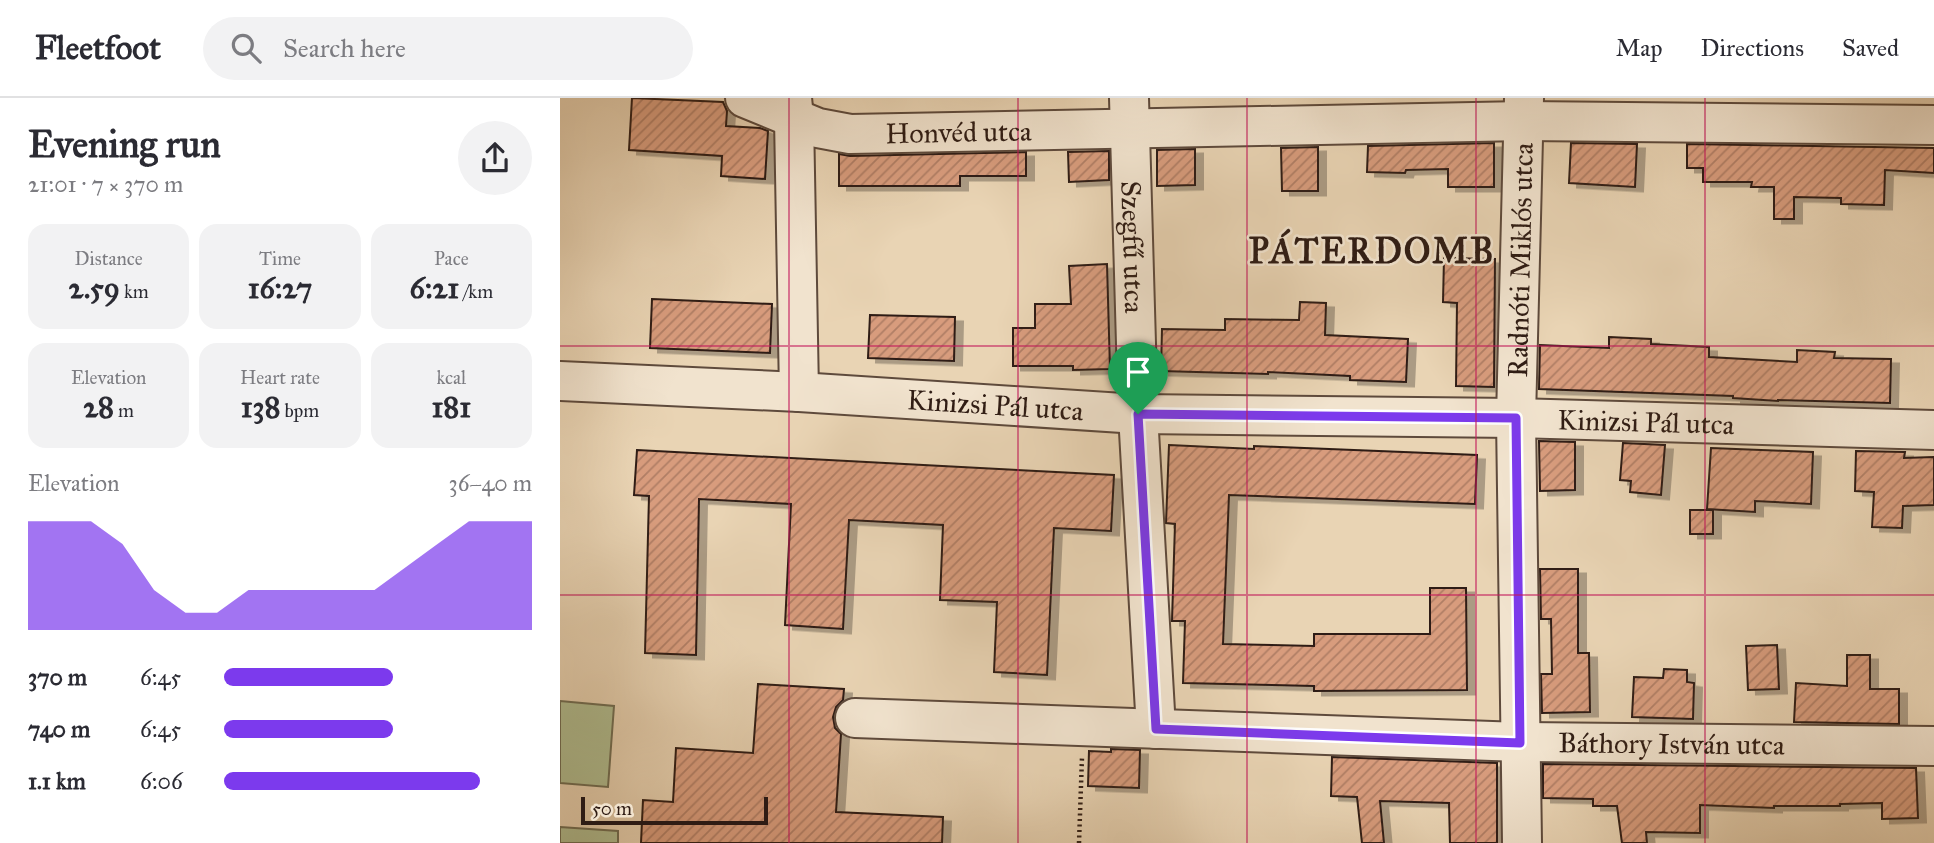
<!DOCTYPE html>
<meta charset="utf-8">
<style>
body{margin:0;font-family:"IM FELL Great Primer",serif;background:#f2f2f3;color:#2b2b33;height:100vh;display:flex;flex-direction:column;font-size:26px;white-space:nowrap}
*{box-sizing:border-box;margin:0}
p{font-size:23px;color:#7c7c81}
.icon{flex:none;width:38px;height:38px;fill:none;stroke:currentColor;stroke-width:2;stroke-linecap:round;stroke-linejoin:round}
.map{position:relative;flex:1;overflow:hidden}
.panel{display:flex;flex-direction:column;background:#fff;width:560px}
.panel>*{flex:none}
.scale{position:absolute;left:21px;bottom:18px;width:187px;box-sizing:border-box;padding-left:7px;border:4px solid #2f1c14;border-top:0;font-size:19px;line-height:24px;white-space:nowrap;color:#2f1c14;-webkit-text-stroke:5px #f1e3ce;paint-order:stroke}
.pin{position:absolute;display:grid;place-items:center;width:60px;height:60px;color:#fff;margin:-72px -30px;border-radius:50% 50% 50% 0;rotate:-45deg;box-shadow:0 0 7px #0007}
.pin .icon{rotate:45deg}
.round{display:grid;place-items:center;flex:none;width:74px;height:74px;border-radius:37px;background:#f2f2f3}
.head{display:flex;align-items:center;justify-content:space-between;height:119px;padding:0 28px}
h1{font-size:38px;font-weight:700;line-height:52px}
.metrics{display:grid;grid-template-columns:repeat(3,1fr);gap:10px;height:119px;padding:7px 28px}
.metrics div{display:grid;align-content:center;border-radius:18px;background:#f2f2f3;text-align:center}
.metrics b{font-size:30px;font-weight:700}
.metrics small{font-size:19px;font-weight:400}
.metrics p{font-size:19px}
.chart{height:196px;padding:14px 28px}
.chart p{display:flex;justify-content:space-between}
.chart svg{width:100%;height:126px;margin-top:7px;fill:#7c3aed;opacity:.7}
ul{padding:0 28px;list-style:none;font-size:23px}
li{display:grid;grid-template-columns:112px 84px 1fr;align-items:center;height:52px}
li i{height:18px;border-radius:9px;background:#7c3aed}
header{display:flex;align-items:center;gap:42px;box-sizing:border-box;height:98px;padding:0 35px;background:#fff;border-bottom:2px solid #e1e1e2}
header strong{font-size:33px}
nav{display:flex;gap:38px;margin-inline-start:auto;font-size:24px}
.search{width:490px;height:63px;background:#f2f2f3;display:flex;align-items:center;gap:18px;box-sizing:border-box;padding:0 24px;border-radius:38px;color:#7c7c81;font-size:26px}
main{display:flex;flex:1;min-height:0}
.map>svg:first-child{display:block}
</style>
<header>
<strong>Fleetfoot</strong>
<div class="search"><svg class="icon" aria-label="search" viewBox="0 0 24 24"><circle cx="10" cy="10" r="6"/><path d="M15 15l6 6"/></svg>Search here</div>
<nav><a>Map</a><a>Directions</a><a>Saved</a></nav>
</header>
<main>
<section class="panel">
<div class="head"><div><h1>Evening run</h1><p>21:01 · 7 × 370 m</p></div><a class="round"><svg class="icon" aria-label="share" viewBox="0 0 24 24"><path d="M12 15V3M7 8l5-5 5 5M5 13v7h14v-7"/></svg></a></div>
<div class="metrics">
<div><p>Distance</p><b>2.59<small> km</small></b></div>
<div><p>Time</p><b>16:27</b></div>
<div><p>Pace</p><b>6:21<small> /km</small></b></div>
</div>
<div class="metrics">
<div><p>Elevation</p><b>28<small> m</small></b></div>
<div><p>Heart rate</p><b>138<small> bpm</small></b></div>
<div><p>kcal</p><b>181</b></div>
</div>
<div class="chart"><p><span>Elevation</span>36–40 m</p>
<svg viewBox="0 0 160 44" preserveAspectRatio="none"><path d="M0 44V6L10 6L20 6L30 14L40 30L50 38L60 38L70 30L80 30L90 30L100 30L110 30L120 22L130 14L140 6L150 6L160 6V44z"/></svg>
</div>
<ul>
<li><b>370 m</b>6:45<i style="width:55%"></i></li>
<li><b>740 m</b>6:45<i style="width:55%"></i></li>
<li><b>1.1 km</b>6:06<i style="width:83%"></i></li>
</ul>
</section>
<div class="map">
<svg width="1374" height="745" viewBox="0 0 1374 745">
<defs>
<pattern id="building-hatch" width="6" height="6" patternUnits="userSpaceOnUse" patternTransform="scale(1.75)"><rect width="6" height="6" fill="#d89c7d"/><path d="M-1 1l2-2M0 6l6-6M5 7l2-2" fill="none" stroke="#b07e65"/></pattern>
<filter id="shadow"><feDropShadow dx="8" dy="4.5" stdDeviation="0" flood-color="#0004"/></filter>
</defs>
<rect width="100%" height="100%" fill="#e9d4b4"/>
<filter id="stains"><feTurbulence type="fractalNoise" baseFrequency=".00286" numOctaves="4"/><feColorMatrix values="0 0 0 0 .2 0 0 0 0 .09 0 0 0 0 .02 0 0 0 .5 -.17"/></filter>
<radialGradient id="worn" r=".72"><stop offset=".6" stop-color="#630" stop-opacity="0"/><stop offset="1" stop-color="#630" stop-opacity=".3"/></radialGradient>
<path fill="#b0be92" stroke="#706d53" stroke-width="2" d="M0,603L54,608L48,689L0,685Z
M0,729L58,733V745H0Z"/>
<path fill="url(#building-hatch)" stroke="#2f1c14" stroke-width="2" filter="url(#shadow)" d="M72,0L163,4L167,13L166,28L200,30L208,33L205,81L161,78L162,58L69,52Z
M934,45V89H888V71L846,72L845,75L807,74L808,48Z
M1011,45L1077,46L1075,89L1009,85Z
M1127,46L1374,50V75L1325,72L1324,107L1281,106V100L1234,99V121H1214V89H1191L1192,84H1143V70H1127Z
M758,49V93H722L721,50Z
M635,51V87L597,88V52Z
M549,53V82L509,84L508,54Z
M466,54V78H400V88H279V56L290,58Z
M884,160L935,161L934,289L896,288L897,205L883,204Z
M547,166L550,271L513,272V268H453V230H475V206H511L509,168Z
M92,201L212,206L210,255L90,250Z
M740,204L766,205L765,237L848,241L846,284L790,282V278L708,274V276L601,273L602,231L665,232V221L739,222Z
M310,217L395,219L394,263L308,260Z
M1049,239L1091,241V246L1149,249V259L1237,264V252L1275,254L1274,260L1331,261L1330,305L1218,302V303L1173,300V298L979,291L980,247L1049,250Z
M979,343L1015,344V392L980,393Z
M1063,345L1105,347L1101,397L1070,394L1071,383L1060,382Z
M609,347L694,351V348L917,357L915,406L669,397L663,546L754,548V536H870V490H906L907,592L754,593V588L623,585L625,523H612L615,426L606,425Z
M1151,350L1253,354L1251,406L1195,403V414L1147,411Z
M77,352L554,377L551,433L494,430L487,577L434,574L437,504L380,502L383,427L289,422L283,531L225,527L231,406L139,401L136,557L85,555L89,398L74,397Z
M1296,353L1345,354L1344,360L1374,359V407L1343,408L1342,430L1312,429L1314,394L1295,393Z
M1130,412H1153V436H1130Z
M980,471H1018V555H1029L1030,614L982,615L981,576H992L991,521H981Z
M1217,547L1219,591L1188,592L1186,548Z
M1287,557H1310V591H1339V626L1234,624L1236,585L1287,588Z
M1104,571L1127,572V584L1134,585L1133,621L1072,619L1074,579L1103,580Z
M198,586L284,591L283,602L276,609L273,619L275,630L281,636L276,714L383,719L382,745H81L83,702L113,704L116,650L193,655Z
M551,651L580,652L579,690L528,688L529,653L551,654Z
M772,659L937,665V745H890L889,705L820,703L824,745H802L797,699L771,698Z
M983,666L1356,670L1358,720L1322,721V705L1280,706V708H1214V710L1140,707V735L1086,734L1087,745H1062L1057,708H1033V701L983,700Z"/>
<g fill="none" stroke-linecap="round" stroke-linejoin="round">
<defs>
<g id="minor">
<path id="s1" d="M185,0L258,30L290,36L964,23L1374,27"/>
<path d="M232,0L234,20L239,294"/>
<path id="s2" d="M569,0L578,316L596,631"/>
<path id="s3" d="M0,283L239,294L578,316L956,320L1374,332"/>
<path id="s4" d="M295,620L960,644L1374,648"/>
<path id="s5" d="M962,745L956,320L964,0"/>
</g>
</defs>
<use href="#minor" stroke="#5e4a3c" stroke-width="42"/>
<path stroke="#2f1c14" stroke-width="4.5" stroke-dasharray="2 3.5" stroke-linecap="butt" d="M519,745L522,659"/>
<use href="#minor" stroke="#f1e3ce" stroke-width="38"/>
</g>
<g fill="none" stroke-linecap="round" stroke-linejoin="round">
<defs>
<path id="route" d="M578,316L956,320L960,645L596,631Z"/>
</defs>
<use href="#route" stroke="#fff" stroke-width="14"/>
<use href="#route" stroke="#7c3aed" stroke-width="9"/>
</g>
<path fill="none" stroke="#c2185b" stroke-width="2" stroke-opacity="0.55" d="M229,0V745M458,0V745M687,0V745M916,0V745M1145,0V745M0,248H1374M0,497H1374"/>
<g text-anchor="middle" stroke-width="5" stroke-linejoin="round" paint-order="stroke">
<g font-size="28" fill="#2f1c14" stroke="#f1e3ce">
<text dy="10" stroke="none"><textPath href="#s1" startOffset="220">Honvéd utca</textPath></text>
<text dy="10" stroke="none"><textPath href="#s2" startOffset="149">Szegfű utca</textPath></text>
<text dy="10" stroke="none"><textPath href="#s5" startOffset="583">Radnóti Miklós utca</textPath></text>
<text dy="10" stroke="none"><textPath href="#s3" startOffset="436">Kinizsi Pál utca</textPath></text>
<text dy="10" stroke="none"><textPath href="#s3" startOffset="1087">Kinizsi Pál utca</textPath></text>
<text dy="10" stroke="none"><textPath href="#s4" startOffset="817">Báthory István utca</textPath></text>
</g>
<g font-size="35" font-weight="bold" letter-spacing="2" fill="#2f1c14" stroke="#f1e3ce">
<text x="812" y="165">PÁTERDOMB</text>
</g>
</g>
<rect width="100%" height="100%" filter="url(#stains)"/>
<rect width="100%" height="100%" fill="url(#worn)"/>
</svg>
<div class="scale">50 m</div>
<div class="pin" style="left:578px;top:316px;background:#1e9e55"><svg class="icon" aria-label="arrive" viewBox="0 0 24 24"><path d="M6 21V4h12l-3 4 3 4H6"/></svg></div>
</div>
</main>
